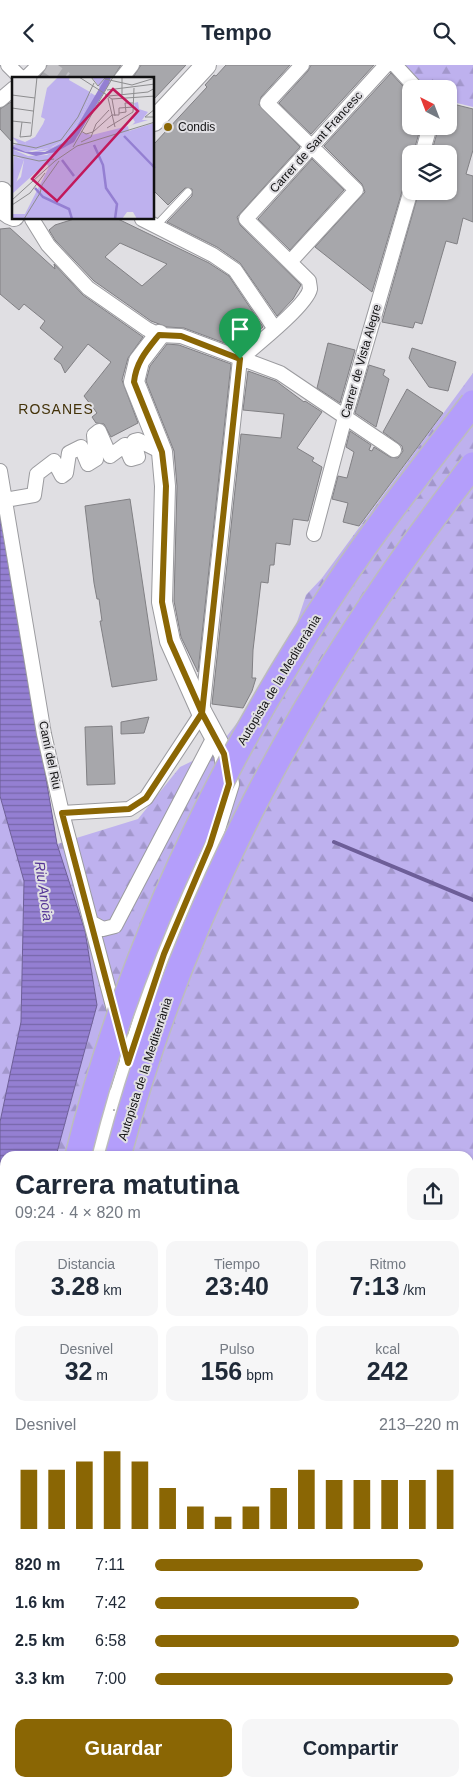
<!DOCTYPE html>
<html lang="es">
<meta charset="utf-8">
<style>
body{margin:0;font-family:Arial,sans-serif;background:#f6f6f7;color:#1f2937;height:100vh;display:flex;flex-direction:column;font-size:19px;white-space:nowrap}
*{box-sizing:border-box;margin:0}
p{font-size:16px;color:#747a83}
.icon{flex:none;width:28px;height:28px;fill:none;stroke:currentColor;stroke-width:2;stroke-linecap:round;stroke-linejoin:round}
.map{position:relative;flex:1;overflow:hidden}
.details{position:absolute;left:0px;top:1086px;width:474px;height:636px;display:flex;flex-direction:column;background:#fff;border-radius:15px 15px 0 0;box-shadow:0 1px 4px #0004}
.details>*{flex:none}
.needle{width:32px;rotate:318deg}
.fabs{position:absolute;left:402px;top:15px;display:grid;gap:10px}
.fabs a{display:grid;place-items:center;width:55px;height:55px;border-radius:10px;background:#fff;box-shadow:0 1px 4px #0004;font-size:25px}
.pin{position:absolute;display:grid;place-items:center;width:42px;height:42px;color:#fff;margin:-51px -21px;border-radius:50% 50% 50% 0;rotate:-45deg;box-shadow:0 0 5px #0007}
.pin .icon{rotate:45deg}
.round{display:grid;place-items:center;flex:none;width:52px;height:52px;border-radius:10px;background:#f6f6f7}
.headline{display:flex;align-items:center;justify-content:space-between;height:85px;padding:0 15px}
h1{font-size:28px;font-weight:800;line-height:38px}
.figures{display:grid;grid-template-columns:repeat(3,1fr);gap:8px;height:85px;padding:5px 15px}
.figures div{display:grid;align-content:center;border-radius:10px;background:#f6f6f7;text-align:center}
.figures b{font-size:25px;font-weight:800}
.figures small{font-size:14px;font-weight:400}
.figures p{font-size:14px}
.chart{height:140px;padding:10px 15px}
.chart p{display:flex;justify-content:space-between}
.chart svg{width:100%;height:90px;margin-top:5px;stroke:#8a6604;stroke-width:6}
.button{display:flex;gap:10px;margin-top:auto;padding:10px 15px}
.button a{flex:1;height:58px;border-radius:10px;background:#8a6604;color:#fff;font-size:20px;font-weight:800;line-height:58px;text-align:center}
.button a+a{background:#f6f6f7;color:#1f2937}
ul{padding:0 15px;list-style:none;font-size:16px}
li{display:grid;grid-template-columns:80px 60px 1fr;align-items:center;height:38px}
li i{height:12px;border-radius:6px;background:#8a6604}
header{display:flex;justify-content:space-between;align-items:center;height:65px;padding:0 15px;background:#fff;font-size:22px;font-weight:800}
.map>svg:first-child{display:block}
</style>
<header><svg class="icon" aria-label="back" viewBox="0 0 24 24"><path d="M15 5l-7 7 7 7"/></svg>Tempo<svg class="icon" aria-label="search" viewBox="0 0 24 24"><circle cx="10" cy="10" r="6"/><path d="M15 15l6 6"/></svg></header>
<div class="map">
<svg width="473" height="1722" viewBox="0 0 473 1722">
<defs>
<pattern id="forest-firs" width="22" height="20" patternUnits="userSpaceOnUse" patternTransform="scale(1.25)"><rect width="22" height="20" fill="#beb1ee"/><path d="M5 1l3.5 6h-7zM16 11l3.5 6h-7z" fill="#a297cb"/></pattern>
<pattern id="water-rules" width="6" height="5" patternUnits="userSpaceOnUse" patternTransform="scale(1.25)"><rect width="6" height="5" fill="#947fd2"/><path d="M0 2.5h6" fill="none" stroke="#7767a9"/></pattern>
</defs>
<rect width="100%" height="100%" fill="#e0dfe3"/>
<path fill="url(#forest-firs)" d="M402,0H473V42L449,36V24H424Z
M473,308V1722H118L117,1718H469V1091H56L97,940L85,866L57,779L138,754L180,702L217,684L243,650L270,606L296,560L306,530L322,513Z
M0,731L24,816L21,957L0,1057Z
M5,1199V1426H1L0,1445V1209Z"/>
<path fill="url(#water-rules)" stroke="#6d5e98" d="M0,438L57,779L85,866L97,940L56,1091H5V1199L0,1209V1057L21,957L24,816L0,731Z"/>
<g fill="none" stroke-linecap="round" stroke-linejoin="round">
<path stroke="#6d5e98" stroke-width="4" d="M334,777L473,835"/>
</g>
<path fill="#a7a7ab" stroke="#818084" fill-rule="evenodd" d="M48,0H121L112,14H38Z
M141,0H186L154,34V14H132Z
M226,0H290L261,32L259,40L300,82L237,152L240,160L301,220L293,234L277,251L240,198L217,182L167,157L192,131V124L185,123L168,140L154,126V79L207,22L205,20L214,10L216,11Z
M311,0H374L311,69L279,38L308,6Z
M391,8L411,30V61H421L413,89H411V103L407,117L403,123L372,227L315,182L365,127L362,119L324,81Z
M14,35V79L0,64V44Z
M449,38L473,44V85L466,109L473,111V157L463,153L457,179L446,176L422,259L415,257L413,263L382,257L419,126H449V89H431L439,61H449Z
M312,94L344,125L290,185L258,154Z
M74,154H118L209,198L229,211L263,262L238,283L184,263L167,262L151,256L94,216L55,175L49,165L55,160ZM120,178L167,199L142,221L105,192Z
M10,163L55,204L54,199L83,230L143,272L128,293L122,315L138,358L111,372L104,359L96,358L92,352L97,348L84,331L111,297L88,279L65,308L61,299L54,294L63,282L40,263L45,256L24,239L19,245L0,229V164Z
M328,278L355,285L340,338L317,323Z
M167,279L179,280L231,299L198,607L181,572L174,536L177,421L174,386L146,316L150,301Z
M412,283L456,297L448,326L429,322L409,293Z
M369,300L385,305L383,310L389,314L376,362L355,348Z
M248,306L276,316L304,337L305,336L322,347L297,383L314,393L312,396L322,402L308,456L293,454L290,480L276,478L274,500H270L268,518L261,517L253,585L252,613H256L252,626L243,643L212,639L241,369L281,373L284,349L243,345Z
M407,324L443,348L359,461L343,457L348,438L332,434L338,411L347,413L354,387L346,382L350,366L371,380L369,385L372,386L374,382L390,392L398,393L403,386L402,381L383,367Z
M130,434L157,615L112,622L100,556H102L99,534H97L94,518L85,441Z
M149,652L144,668L121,669V657Z
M112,661L115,719L87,720L85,662Z"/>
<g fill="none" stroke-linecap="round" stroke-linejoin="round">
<path stroke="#c1c0c4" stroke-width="14" stroke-dasharray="14 7" stroke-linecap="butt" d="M47,1L66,14"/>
<defs>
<path id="lane" d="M155,162L188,127
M0,1364L5,1359
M97,1718L98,1722"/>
<path id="street" d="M8,0L22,14
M395,0L417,24
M25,14L39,0
M121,14L132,0
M0,35L14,23
M422,89L430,61
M32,154L48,180L88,223L147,264L159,270L181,271L280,308L394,385
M142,154L213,190L235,205L275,264
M290,197L356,125L267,38L302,0
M240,294C254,282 307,240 310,224C310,222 309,218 309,216L246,154L386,0
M0,406L44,669L62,748L128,998
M5,435L34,430L37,409L54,396L62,411L66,408L69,388L81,382L88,399L96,394L94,370L99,366L110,391L125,380L131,394L138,392L134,376L138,375L162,387
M314,469L345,352L411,125
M62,748L129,744L146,733L202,648L240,294
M92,858L103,864L115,861L214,672
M99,1091L107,1053"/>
<path id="secondary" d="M154,56L206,0
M2,127C0,137 3,148 14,151
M103 1045a11 11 0 1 1 22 0a11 11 0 1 1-22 0Z
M118,1035L164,889L210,780L229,719L224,689L202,648L170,576L162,537L165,421L162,387L134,317L139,296L159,270
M166,1718L167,1722"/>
<path id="highway" d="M6,1722L7,1718
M46,1722L47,1718"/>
</defs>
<use href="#lane" stroke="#9b9b9f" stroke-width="9"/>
<use href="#street" stroke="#9b9b9f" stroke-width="16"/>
<use href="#secondary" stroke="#9b9b9f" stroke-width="22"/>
<use href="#highway" stroke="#bcbcbd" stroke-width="28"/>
<use href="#lane" stroke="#fff" stroke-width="7"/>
<use href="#street" stroke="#fff" stroke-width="14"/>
<use href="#secondary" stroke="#fff" stroke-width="20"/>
<use href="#highway" stroke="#b49efb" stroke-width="25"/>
<defs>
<path id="highway-bridge" d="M78,1091C128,888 221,695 337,521C379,458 427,398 473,338
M118,1091C187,832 309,611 473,400"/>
</defs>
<use href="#highway-bridge" stroke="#bcbcbd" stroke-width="28" stroke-linecap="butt"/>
<use href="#highway-bridge" stroke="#b49efb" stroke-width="25"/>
</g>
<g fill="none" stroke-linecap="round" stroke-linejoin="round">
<defs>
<path id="route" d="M240,294L181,271L159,270C147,285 136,297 134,317L162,387L166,421L162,537L170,576L202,648L224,689L229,719L210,780L164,889L128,998L62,748L129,744L146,733L202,648L240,294"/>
</defs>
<use href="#route" stroke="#fff" stroke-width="10"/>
<use href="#route" stroke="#8a6604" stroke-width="6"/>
</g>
<circle fill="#8a6604" stroke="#e0dfe3" stroke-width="2" cx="168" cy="62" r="5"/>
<g text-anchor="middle" stroke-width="4" stroke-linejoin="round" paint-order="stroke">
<g font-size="12" fill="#111112" stroke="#e0dfe3" text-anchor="start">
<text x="178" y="66">Condis</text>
</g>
<g font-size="12" fill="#111112" stroke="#e0dfe3">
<text transform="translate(316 77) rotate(-48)" y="4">Carrer de Sant Francesc</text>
<text transform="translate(361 296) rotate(-74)" y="4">Carrer de Vista Alegre</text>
<text transform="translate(279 615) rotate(-59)" y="4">Autopista de la Mediterrània</text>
<text transform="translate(50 690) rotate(78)" y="4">Camí del Riu</text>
<text transform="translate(145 1004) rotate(-72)" y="4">Autopista de la Mediterrània</text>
</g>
<g font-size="14" letter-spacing="1" fill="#433209" stroke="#e0dfe3">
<text x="56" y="349">ROSANES</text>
</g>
<g font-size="14" font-style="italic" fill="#533395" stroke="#e0dfe3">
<text transform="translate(44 826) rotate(82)" y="5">Riu Anoia</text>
</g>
</g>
<g transform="translate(12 12)">
<rect width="142" height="142" fill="#e0dfe3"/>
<path d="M79,16L70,39L54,62L38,71L16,74L14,70Z" fill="#beb1ee"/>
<path d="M80,0H94V3L57,63L42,72L22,76L14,75L0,69L6,66L0,60L13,65L16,74L20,75L41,70L54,62L70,39L79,16L84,19L88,11ZM126,25L127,32L136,35L130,43H136L116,49L117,54L142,46V142H125L121,135H115L110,142H0V137H13L37,90L34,86L0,117V109L9,100L12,83L0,77V72L16,79L35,78L65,61L67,55L80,58L120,48L123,45L120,40L124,37L122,26Z" fill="#beb1ee"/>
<path d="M46,0H58L57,3L78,15L68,35L47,64L14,70L13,65L23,60L31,47L33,42L29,40L35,11ZM2,79L12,83L3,109H0Z" fill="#beb1ee"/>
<path d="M94,0H99L97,7L62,65L44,75L24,79L0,72V69L14,75H33L57,63Z" fill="#947fd2"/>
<path fill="none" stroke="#947fd2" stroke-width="2.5" d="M112,59L143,91M82,68L91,88L94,111L105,127L103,142M50,83L62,99M23,111L31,120L57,132L60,142"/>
<path fill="none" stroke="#8d8d8f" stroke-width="1" d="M67,0L95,18M79,0L86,9L93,1M110,0V18M93,2L120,8L143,1M95,13L143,7M0,18L23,21M93,18L100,22L143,19M97,19L136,15L143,11M96,21L103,50M100,22L103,39M0,31L21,34M143,32L133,40H143M107,36L114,35L113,26H121M100,38H107V31L122,30M0,44L19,46M10,45L8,60L19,59L25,0M95,51L121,35L122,11M69,54L74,57L81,55L100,38M69,65L79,60L84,47L97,33M0,66L24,71L49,63L66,40L82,6M61,70L101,0M0,78L27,84L42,82M0,123L43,84L65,69L143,45M0,128L18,116L33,96M12,142L28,116L30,108L47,84"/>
<path fill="#c2185b" fill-opacity="0.15" stroke="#c2185b" stroke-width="2.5" d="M101,12L126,34L45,124L20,102Z"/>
<rect width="142" height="142" fill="none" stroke="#111112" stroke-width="2.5"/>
</g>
</svg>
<div class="fabs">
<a><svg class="needle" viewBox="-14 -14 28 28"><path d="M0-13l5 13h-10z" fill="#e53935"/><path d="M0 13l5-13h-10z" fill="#747a83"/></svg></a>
<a><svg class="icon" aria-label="layers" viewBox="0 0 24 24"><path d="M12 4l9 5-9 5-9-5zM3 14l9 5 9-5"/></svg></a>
</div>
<div class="pin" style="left:240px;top:294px;background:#1e9e55"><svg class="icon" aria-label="arrive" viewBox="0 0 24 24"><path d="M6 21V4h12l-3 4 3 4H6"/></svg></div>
<section class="details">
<div class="headline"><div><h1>Carrera matutina</h1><p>09:24 · 4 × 820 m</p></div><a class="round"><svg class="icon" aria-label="share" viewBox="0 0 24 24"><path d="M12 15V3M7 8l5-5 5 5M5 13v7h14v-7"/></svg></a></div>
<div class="figures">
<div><p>Distancia</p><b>3.28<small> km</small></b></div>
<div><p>Tiempo</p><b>23:40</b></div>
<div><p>Ritmo</p><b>7:13<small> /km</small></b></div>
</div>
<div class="figures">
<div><p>Desnivel</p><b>32<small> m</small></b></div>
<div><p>Pulso</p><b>156<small> bpm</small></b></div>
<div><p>kcal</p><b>242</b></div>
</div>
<div class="chart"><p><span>Desnivel</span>213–220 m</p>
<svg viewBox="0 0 160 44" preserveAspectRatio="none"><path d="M5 44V15M15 44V15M25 44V11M35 44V6M45 44V11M55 44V24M65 44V33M75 44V38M85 44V33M95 44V24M105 44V15M115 44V20M125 44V20M135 44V20M145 44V20M155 44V15"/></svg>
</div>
<ul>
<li><b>820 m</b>7:11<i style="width:88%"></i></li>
<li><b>1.6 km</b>7:42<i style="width:67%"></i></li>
<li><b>2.5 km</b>6:58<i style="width:100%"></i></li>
<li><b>3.3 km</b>7:00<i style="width:98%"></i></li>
</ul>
<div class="button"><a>Guardar</a><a>Compartir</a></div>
</section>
</div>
